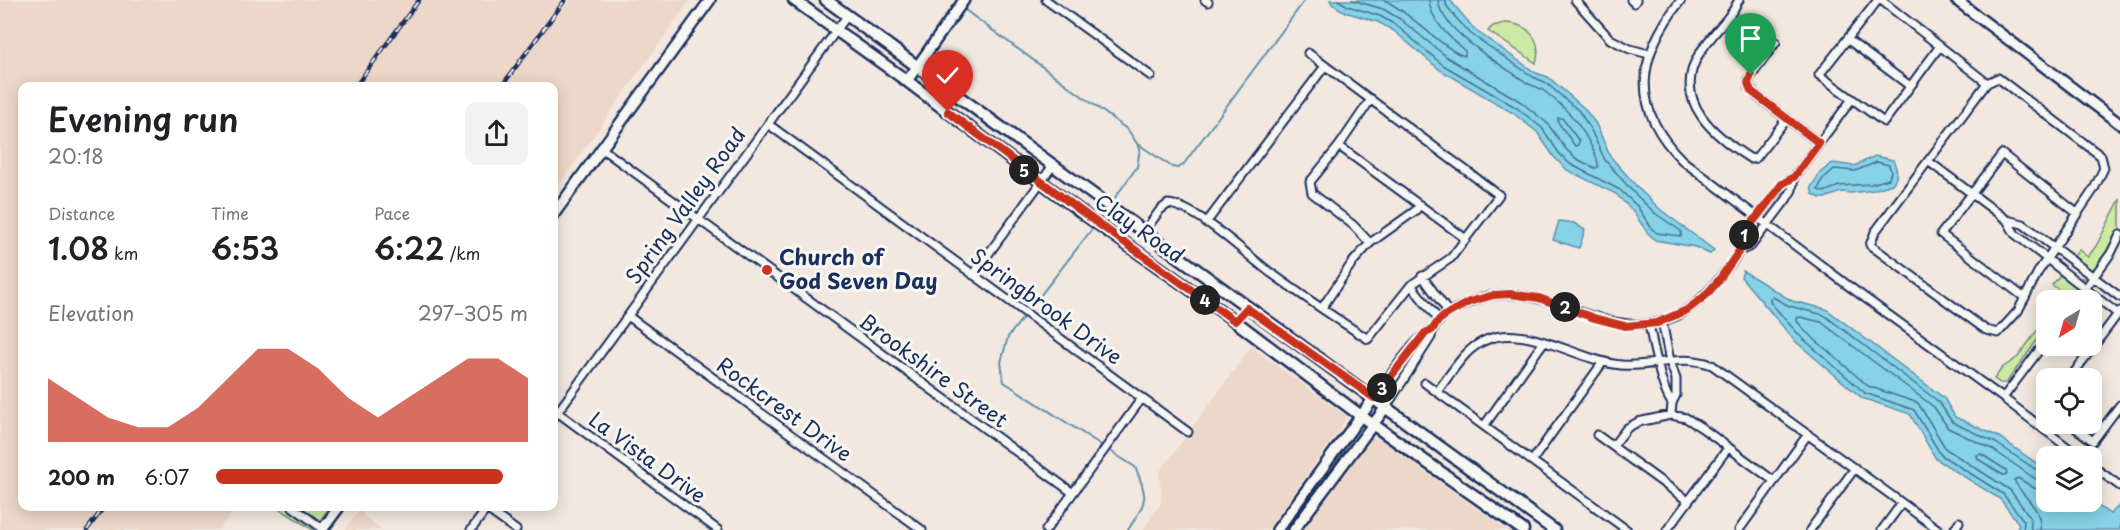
<!DOCTYPE html>
<meta charset="utf-8">
<style>
body{margin:0;font-family:"Playpen Sans",sans-serif;background:#f2f2f2;color:#202124;height:100vh;display:flex;flex-direction:column;font-size:22px;white-space:nowrap}
*{box-sizing:border-box;margin:0}
p{font-size:20px;color:#757577}
.icon{flex:none;width:33px;height:33px;fill:none;stroke:currentColor;stroke-width:2;stroke-linecap:round;stroke-linejoin:round}
.map{position:relative;flex:1;overflow:hidden}
.panel{position:absolute;left:18px;top:82px;width:540px;height:429px;display:flex;flex-direction:column;background:#fff;border-radius:12px;box-shadow:0 3px 15px #0003}
.panel>*{flex:none}
.needle{width:39px;rotate:217deg}
.controls{position:absolute;left:2036px;top:290px;display:grid;gap:12px}
.controls a{display:grid;place-items:center;width:66px;height:66px;border-radius:12px;background:#fff;box-shadow:0 3px 15px #0003;font-size:30px}
.pin{position:absolute;display:grid;place-items:center;width:51px;height:51px;color:#fff;margin:-62px -26px;border-radius:50% 50% 50% 0;rotate:-45deg;box-shadow:0 0 6px #0007}
.pin .icon{rotate:45deg}
.km{position:absolute;width:30px;height:30px;margin:-15px;border-radius:50%;background:#222;color:#fff;font-size:16px;line-height:30px;text-align:center}
.round{display:grid;place-items:center;flex:none;width:63px;height:63px;border-radius:12px;background:#f2f2f2}
.overview{display:flex;align-items:center;justify-content:space-between;height:102px;padding:0 30px}
h1{font-size:33px;font-weight:600;line-height:45px}
.figures{display:grid;grid-template-columns:repeat(3,1fr);gap:9px;height:102px;padding:6px 30px}
.figures div{display:grid;align-content:center}
.figures b{font-size:30px;font-weight:600}
.figures small{font-size:16px;font-weight:400}
.figures p{font-size:16px}
.chart{height:168px;padding:12px 30px}
.chart p{display:flex;justify-content:space-between}
.chart svg{width:100%;height:108px;margin-top:6px;fill:#c8321e;opacity:.7}
ul{padding:0 30px;list-style:none;font-size:20px}
li{display:grid;grid-template-columns:96px 72px 1fr;align-items:center;height:45px}
li i{height:15px;border-radius:8px;background:#c8321e}
.map>svg:first-child{display:block}
</style>
<div class="map">
<svg width="2120" height="530" viewBox="0 0 2120 530">
<rect width="100%" height="100%" fill="#f2e8df"/>
<filter id="ink" filterUnits="userSpaceOnUse"><feTurbulence type="fractalNoise" baseFrequency=".0167" numOctaves="2"/><feDisplacementMap in="SourceGraphic" scale="12" xChannelSelector="R" yChannelSelector="G"/><feConvolveMatrix kernelMatrix="1 2 1 2 8 2 1 2 1" color-interpolation-filters="sRGB"/></filter>
<g filter="url(#ink)">
<path fill="#edd7c8" d="M0,0H690L554,192V87H22V507H236L219,530H0Z
M1251,347L1346,416L1340,429L1267,530H1143L1162,501L1159,473Z
M1372,437L1383,442L1507,530H1304Z
M361,507L364,516L382,530H345Z"/>
<path fill="#cceaa2" stroke="#748c80" stroke-width="1.5" d="M1505,23C1528,23 1543,40 1536,63L1488,31L1493,26Z
M2120,199V235L2111,253L2081,294L2073,291L2067,300H2057L2061,291L2052,285L2065,269L2079,278H2092L2070,261L2079,250L2088,257L2096,246Z
M2046,318V328L2006,383H2000L1994,379L2002,368L2018,357Z
M277,507H330L313,530Z"/>
<path fill="#86d2e6" stroke="#5b91b0" stroke-width="1.5" d="M1330,0H1450L1475,30L1536,73L1548,77L1584,108L1596,124L1610,156L1639,189L1661,210L1714,250L1710,254L1695,247L1655,240L1647,232L1632,210L1616,194L1567,170L1554,157L1537,132L1513,113L1440,70L1394,31L1378,22L1345,12L1332,4Z
M1875,156L1893,160C1897,168 1899,177 1892,184L1873,190L1851,193L1841,192L1825,198H1820L1813,194L1811,187L1820,173L1831,164L1833,163L1854,166Z
M1559,221L1574,223L1585,230L1579,248L1553,240Z
M1743,271L1792,301L1826,309L1944,398L1955,417L1999,437L2046,470V501H2091L2110,514L2120,505V530H2016L2019,524L2000,499L1936,459L1910,414L1862,398L1795,341L1741,277Z"/>
<g fill="none" stroke-linecap="round" stroke-linejoin="round">
<path stroke="#467094" stroke-width="1.5" d="M1338,0L1348,6L1380,16L1397,26L1443,65L1517,108L1542,128L1559,153L1570,164L1620,190L1637,206L1652,229L1657,233L1681,236V231L1656,214L1634,193L1605,160L1590,128L1579,111L1545,82L1533,77L1471,34L1456,18L1446,5V0
M1352,0L1383,9L1400,19L1448,58L1521,102L1547,123L1565,148L1575,158L1595,168L1598,167C1599,160 1593,149 1589,142C1578,120 1563,105 1544,91C1539,87 1532,86 1527,83C1504,66 1440,31 1438,0
M1384,0C1408,10 1447,53 1465,56V51C1451,39 1430,20 1429,0
M1558,118H1562L1579,141L1578,145L1575,146L1558,122Z
M1877,162L1889,165L1891,171L1889,179L1871,184L1839,186L1824,192L1818,190L1822,180L1834,169L1855,171Z
M1981,454L2006,470L2007,474L2003,475L1978,459L1977,455Z
M2023,530L2024,521L2003,494L1941,455L1914,410L1865,393L1800,336L1770,302V298L1773,297L1789,306L1824,315L1939,402L1952,422L1996,443L2041,473L2046,474
M2031,530L2030,517L2010,490L1946,449L1918,403L1868,386L1805,331L1797,321V318L1800,317L1821,322L1934,407L1948,428L1992,449L2037,480L2046,482
M2040,530C2043,508 2022,497 2014,480L2018,478L2034,488L2046,491"/>
<path stroke="#5b91b0" stroke-width="2" d="M961,7L1128,130L1140,148L1137,167L1114,199
M1138,144L1172,167L1178,168L1183,165L1305,0
M1093,228L1008,337L1001,362L1004,382L1135,467C1150,500 1146,501 1128,530"/>
<defs>
<path id="street" d="M1046,0L1151,76
M1205,0L1208,2
M1575,0L1610,39L1630,49L1649,54
M1631,0L1634,3L1636,0
M1681,0C1637,56 1629,108 1683,161L1850,287L2003,398L2046,341
M1739,0C1736,4 1735,8 1732,12C1721,27 1707,40 1698,56C1672,102 1716,137 1751,159L1756,158L1787,118
M1878,0L1819,75L1884,122L1940,46
M1881,0L1987,83
M1847,39L1910,86
M1776,42L1749,79V87L1757,96L1819,143
M768,124L1188,432
M1339,146L1466,239
M601,148L1073,493
M1928,161L1875,232L1870,245L1986,330L1998,333L2018,311L2038,272L2094,189L2104,168L2101,156L1998,78L1987,83L1928,161L2007,220
M1206,223L1325,66
M1144,232L1160,210L1168,204C1197,206 1246,255 1271,273C1303,296 1335,318 1368,339L1411,285L1451,258L1499,195L1308,53
M1370,243L1353,225L1312,193L1310,182L1339,146L1371,99
M1739,251L1751,246L1786,200L1792,190L1794,177
M973,275L1054,164
M1422,276L1449,313
M1411,285L1439,320
M2025,298L1941,234L2002,154L2078,214
M2077,300L2111,253L2120,235
M1322,308L1352,263L1370,243L1415,211L1420,205
M2118,314L2015,234L2007,220L2023,224L2120,297
M628,316L922,530
M1662,321L1670,361L1676,379V395L1672,403L1671,415
M1649,324C1652,341 1662,392 1672,403
M2070,378L2120,311
M1425,383L1437,392C1446,380 1455,366 1465,355C1508,308 1570,360 1621,365C1654,368 1678,353 1712,365L1939,530
M1437,392L1627,530
M1374,398C1386,382 1415,336 1432,330
M2003,398L2079,456
M1386,407L1431,337C1433,324 1443,316 1453,310C1467,304 1481,296 1496,295C1552,289 1599,333 1655,323C1687,318 1711,291 1729,266C1732,262 1737,256 1739,251C1741,247 1739,242 1741,238C1745,232 1751,226 1755,220C1768,204 1777,187 1794,177L1852,99
M557,412L718,530
M554,417L847,16
M2069,423L2093,441L2120,405
M1484,426L1543,343
M1597,435L1688,501
M1613,446L1627,428L1638,422L1671,415L1686,418L1702,428L1774,481
M1532,461L1603,362
M2091,465L2120,486
M293,507L323,529
M484,507L516,530
M471,530L488,507
M1046,530L1142,398
M1667,530L1728,448
M1739,530L1808,434
M1810,530L1855,468
M1882,530L1902,503
M1954,530L1959,522"/>
<path id="secondary" d="M1956,0L2120,124
M907,81L964,0
M554,214L710,0
M322,530L339,507
M1277,530L1374,398
M1294,530L1386,407"/>
<path id="primary" d="M794,0L907,81L1088,217L1235,321L1361,416L1523,530
M826,0L1554,530"/>
</defs>
<use href="#street" stroke="#1b2f5e" stroke-width="11"/>
<use href="#secondary" stroke="#1b2f5e" stroke-width="14"/>
<use href="#primary" stroke="#1b2f5e" stroke-width="15"/>
<use href="#street" stroke="#f6f6f2" stroke-width="7"/>
<use href="#secondary" stroke="#f6f6f2" stroke-width="9"/>
<use href="#primary" stroke="#f6f6f2" stroke-width="10"/>
<defs>
<path id="rail" d="M355,87L419,0
M501,87L565,0
M87,530L104,507"/>
</defs>
<use href="#rail" stroke="#1b2f5e" stroke-width="4.5"/>
<use href="#rail" stroke="#f6f6f2" stroke-width="2" stroke-dasharray="7" stroke-linecap="butt"/>
</g>
</g>
<g fill="none" stroke-linecap="round" stroke-linejoin="round" filter="url(#ink)">
<defs>
<path id="route" d="M948,112L1089,217L1235,321L1247,308L1374,398L1425,333L1432,330L1439,320L1449,313L1469,302L1494,295L1510,294L1539,298L1594,318L1625,326L1657,323L1687,310L1705,296L1719,280L1739,251L1740,239L1782,184L1794,177L1819,143L1751,91L1748,83L1751,75"/>
</defs>
<use href="#route" stroke="#fff" stroke-width="12"/>
<use href="#route" stroke="#c8321e" stroke-width="8"/>
</g>
<circle fill="#c8321e" stroke="#f6f6f2" stroke-width="2" cx="767" cy="270" r="6"/>
<g text-anchor="middle" stroke-width="6" stroke-linejoin="round" paint-order="stroke">
<g font-size="21" fill="#1b2f5e" stroke="#f6f6f2">
<text transform="translate(686 206) rotate(-54)" y="7">Spring Valley Road</text>
<text transform="translate(1139 229) rotate(35)" y="7">Clay Road</text>
<text transform="translate(1046 307) rotate(36)" y="7">Springbrook Drive</text>
<text transform="translate(933 371) rotate(36)" y="7">Brookshire Street</text>
<text transform="translate(784 410) rotate(36)" y="7">Rockcrest Drive</text>
<text transform="translate(647 458) rotate(36)" y="7">La Vista Drive</text>
</g>
<g font-size="21" font-weight="bold" fill="#1b2f5e" stroke="#f6f6f2" text-anchor="start">
<text x="779" y="265">Church of<tspan x="779" dy="24">God Seven Day</tspan></text>
</g>
</g>
</svg>
<div class="controls">
<a><svg class="needle" viewBox="-14 -14 28 28"><path d="M0-13l5 13h-10z" fill="#e53935"/><path d="M0 13l5-13h-10z" fill="#757577"/></svg></a>
<a><svg class="icon" aria-label="locate" viewBox="0 0 24 24"><circle cx="12" cy="12" r="6"/><path d="M12 2v4M12 18v4M2 12h4M18 12h4"/></svg></a>
<a><svg class="icon" aria-label="layers" viewBox="0 0 24 24"><path d="M12 4l9 5-9 5-9-5zM3 14l9 5 9-5"/></svg></a>
</div>
<div class="pin" style="left:1751px;top:75px;background:#1e9e55"><svg class="icon" aria-label="arrive" viewBox="0 0 24 24"><path d="M6 21V4h12l-3 4 3 4H6"/></svg></div>
<div class="pin" style="left:948px;top:112px;background:#d93025"><svg class="icon" aria-label="check" viewBox="0 0 24 24"><path d="M5 12l5 5 9-10"/></svg></div>
<b class="km" style="left:1744px;top:235px">1</b>
<b class="km" style="left:1565px;top:307px">2</b>
<b class="km" style="left:1382px;top:388px">3</b>
<b class="km" style="left:1205px;top:300px">4</b>
<b class="km" style="left:1024px;top:170px">5</b>
<section class="panel">
<div class="overview"><div><h1>Evening run</h1><p>20:18</p></div><a class="round"><svg class="icon" aria-label="share" viewBox="0 0 24 24"><path d="M12 15V3M7 8l5-5 5 5M5 13v7h14v-7"/></svg></a></div>
<div class="figures">
<div><p>Distance</p><b>1.08<small> km</small></b></div>
<div><p>Time</p><b>6:53</b></div>
<div><p>Pace</p><b>6:22<small> /km</small></b></div>
</div>
<div class="chart"><p><span>Elevation</span>297–305 m</p>
<svg viewBox="0 0 160 44" preserveAspectRatio="none"><path d="M0 44V18L10 26L20 34L30 38L40 38L50 30L60 18L70 6L80 6L90 14L100 26L110 34L120 26L130 18L140 10L150 10L160 18V44z"/></svg>
</div>
<ul>
<li><b>200 m</b>6:07<i style="width:92%"></i></li>
</ul>
</section>
</div>
